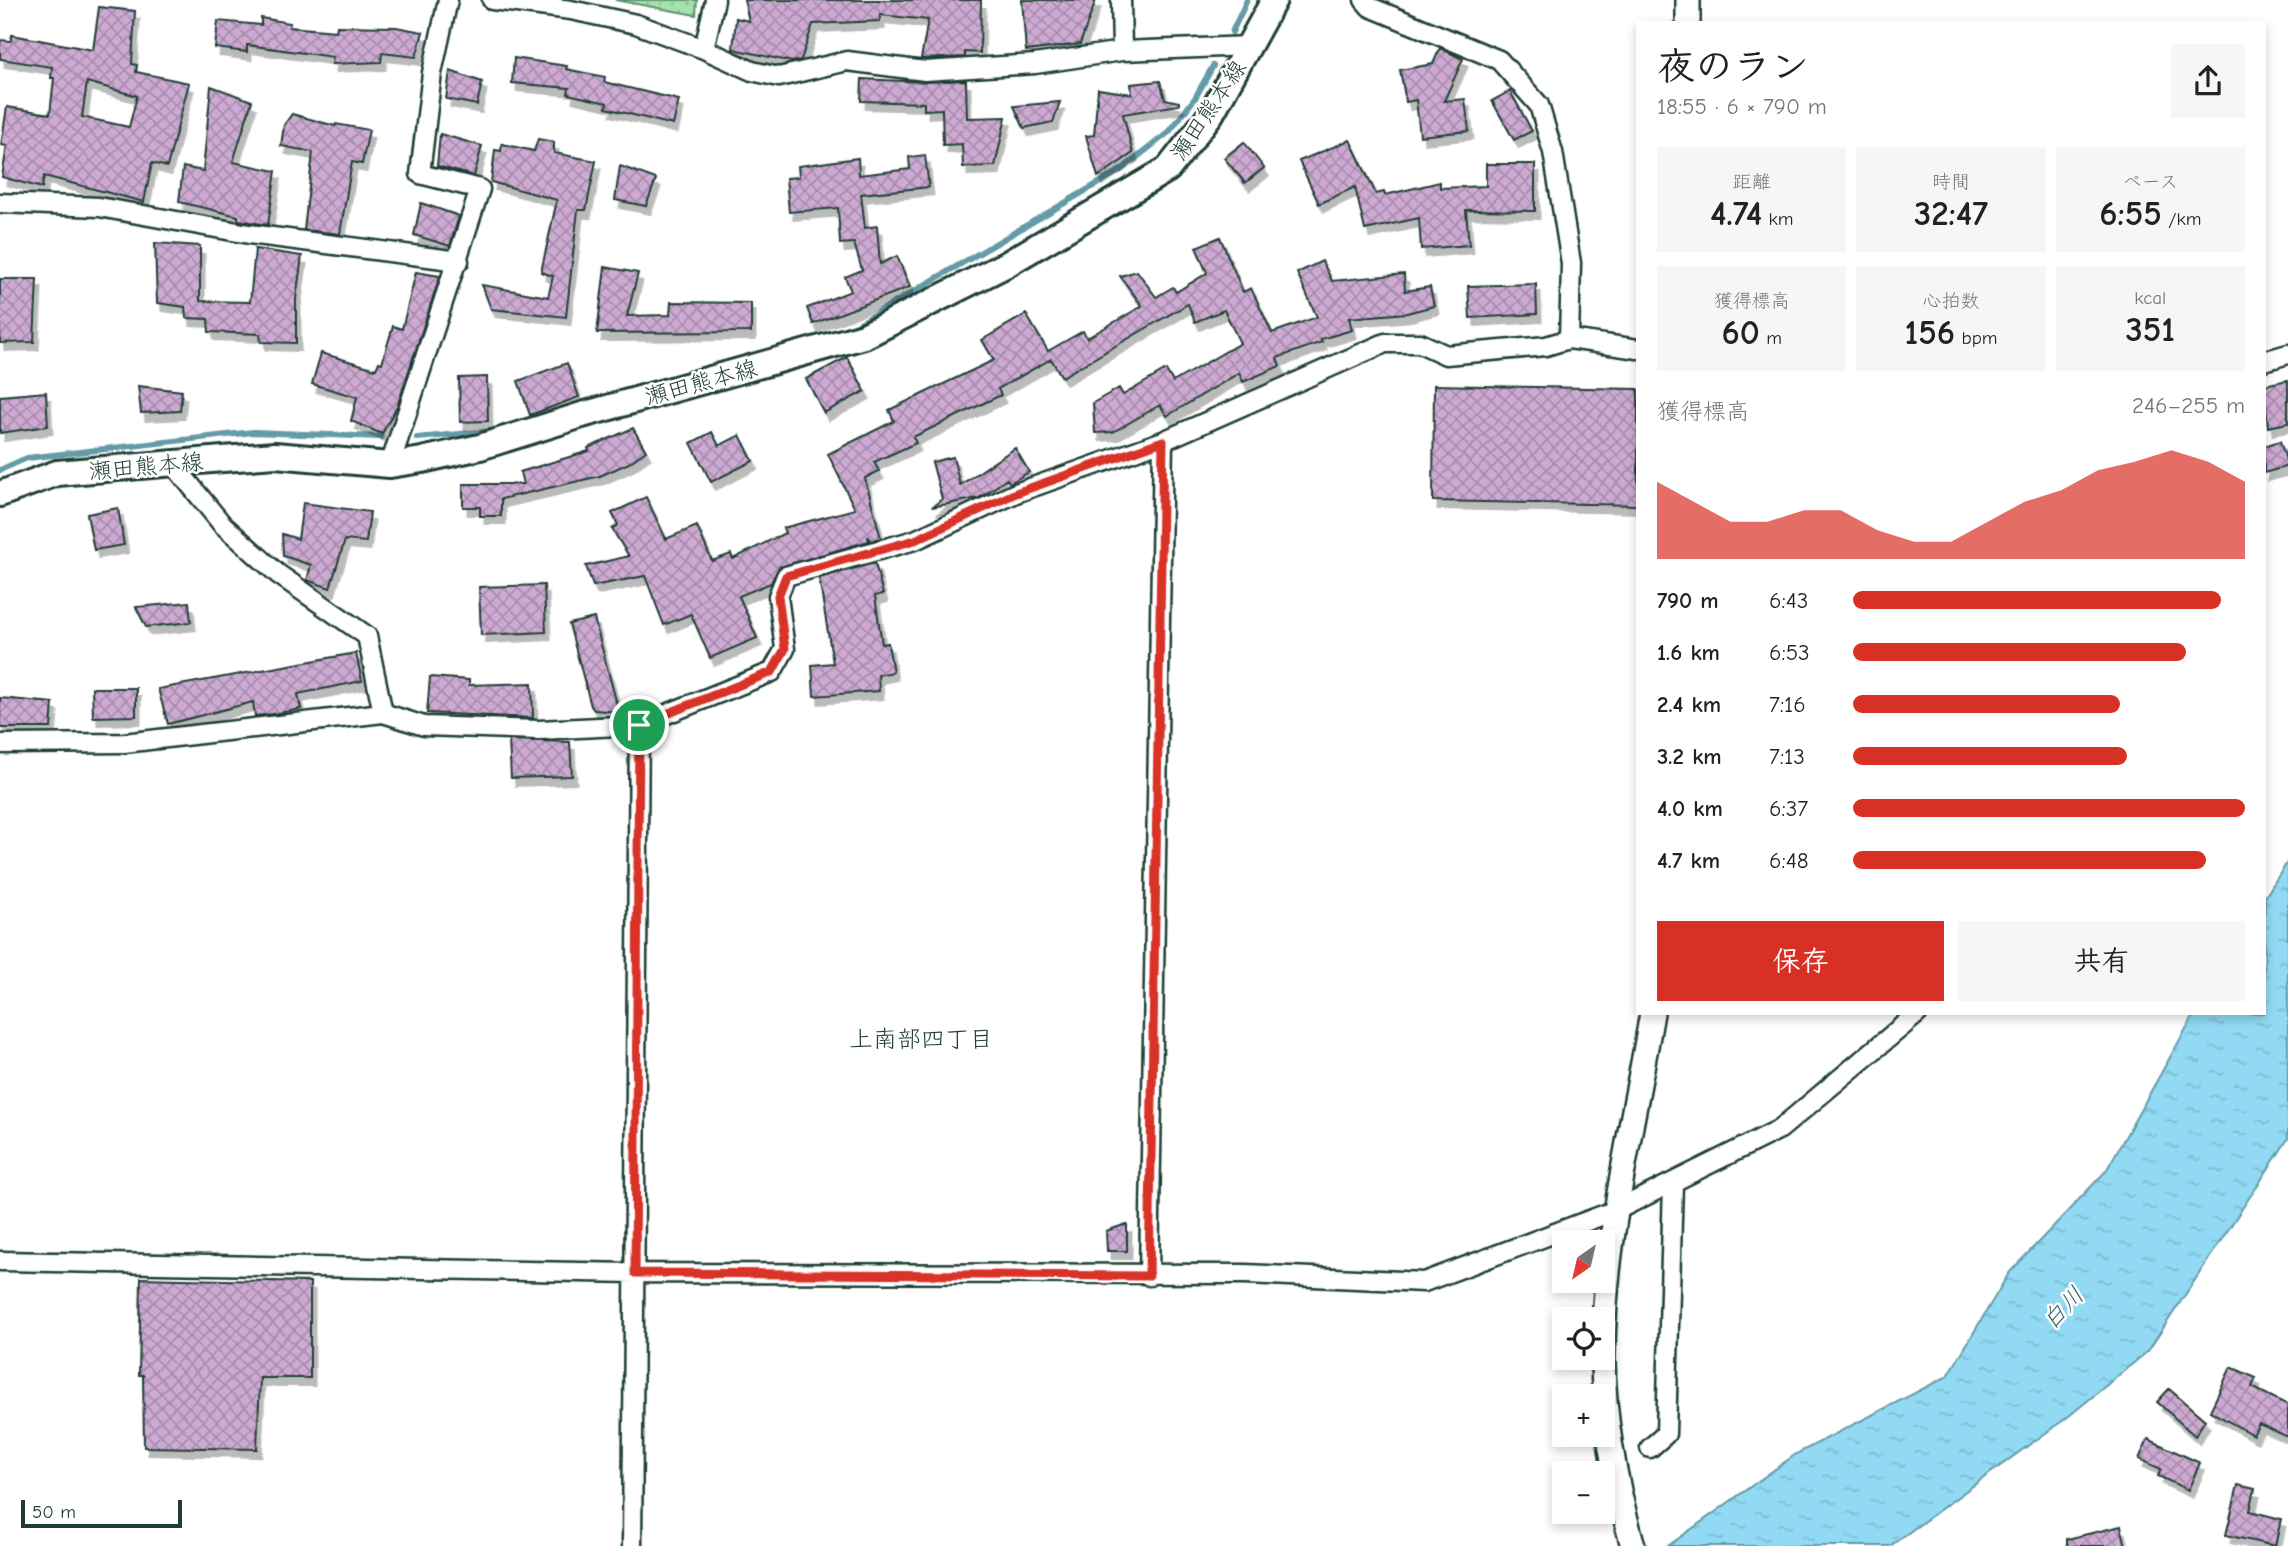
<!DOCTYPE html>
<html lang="ja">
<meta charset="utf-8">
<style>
body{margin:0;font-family:"Comic Neue","Klee One",sans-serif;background:#f6f6f6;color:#222;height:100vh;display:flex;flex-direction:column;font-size:26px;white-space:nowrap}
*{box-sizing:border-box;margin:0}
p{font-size:23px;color:#767676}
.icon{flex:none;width:38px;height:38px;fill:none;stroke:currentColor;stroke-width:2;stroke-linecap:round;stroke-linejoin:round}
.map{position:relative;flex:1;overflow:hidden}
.drawer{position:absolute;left:1636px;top:21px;width:630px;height:994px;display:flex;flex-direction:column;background:#fff;border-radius:0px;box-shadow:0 4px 10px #0003}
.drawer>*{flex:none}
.needle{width:46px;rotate:214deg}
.controls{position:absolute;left:1552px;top:1230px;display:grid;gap:14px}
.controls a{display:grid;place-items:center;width:63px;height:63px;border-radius:0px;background:#fff;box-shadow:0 4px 10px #0003;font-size:35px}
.scale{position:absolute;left:21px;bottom:18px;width:161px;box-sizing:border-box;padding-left:7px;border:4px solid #1f3d34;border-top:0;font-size:19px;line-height:24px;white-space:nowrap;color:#1f3d34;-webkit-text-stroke:5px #fff;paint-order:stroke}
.pin{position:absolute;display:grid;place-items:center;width:60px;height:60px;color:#fff;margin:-30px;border:4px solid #fff;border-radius:50%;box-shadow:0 2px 7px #0007}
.round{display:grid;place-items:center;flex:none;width:74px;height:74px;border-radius:0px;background:#f6f6f6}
.summary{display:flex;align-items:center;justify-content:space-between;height:119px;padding:0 21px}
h1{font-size:38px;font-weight:800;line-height:52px}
.metrics{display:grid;grid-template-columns:repeat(3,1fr);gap:10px;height:119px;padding:7px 21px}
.metrics div{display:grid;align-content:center;border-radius:0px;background:#f6f6f6;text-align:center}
.metrics b{font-size:35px;font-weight:800}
.metrics small{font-size:19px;font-weight:400}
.metrics p{font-size:19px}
.chart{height:196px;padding:14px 21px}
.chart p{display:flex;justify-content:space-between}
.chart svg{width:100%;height:126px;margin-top:7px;fill:#d93025;opacity:.7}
.primary-button{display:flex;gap:14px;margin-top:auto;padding:14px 21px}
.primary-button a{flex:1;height:80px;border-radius:0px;background:#d93025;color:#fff;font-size:28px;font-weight:800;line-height:80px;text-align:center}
.primary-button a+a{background:#f6f6f6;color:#222}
ul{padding:0 21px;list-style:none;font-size:23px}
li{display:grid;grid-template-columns:112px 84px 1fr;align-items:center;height:52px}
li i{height:18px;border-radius:9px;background:#d93025}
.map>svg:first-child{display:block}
</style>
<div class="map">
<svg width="2288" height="1546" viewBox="0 0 2288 1546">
<defs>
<pattern id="grass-dots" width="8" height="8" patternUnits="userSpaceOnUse" patternTransform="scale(1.75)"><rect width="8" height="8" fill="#a2e2ab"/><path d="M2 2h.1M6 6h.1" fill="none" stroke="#8bc394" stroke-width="1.8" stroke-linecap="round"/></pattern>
<pattern id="water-ripples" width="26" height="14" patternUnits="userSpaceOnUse" patternTransform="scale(1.75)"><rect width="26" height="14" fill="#92d9f4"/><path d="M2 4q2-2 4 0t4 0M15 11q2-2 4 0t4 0" fill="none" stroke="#7dbbd2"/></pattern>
<pattern id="building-cross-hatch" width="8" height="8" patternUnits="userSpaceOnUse" patternTransform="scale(1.75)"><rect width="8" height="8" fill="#ceaad3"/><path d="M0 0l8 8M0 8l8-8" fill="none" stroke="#a78cac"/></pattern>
<filter id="shadow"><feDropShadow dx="4.5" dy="8" stdDeviation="0" flood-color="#0004"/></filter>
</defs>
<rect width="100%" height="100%" fill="#fff"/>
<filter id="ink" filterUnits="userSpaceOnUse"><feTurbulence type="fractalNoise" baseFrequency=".0143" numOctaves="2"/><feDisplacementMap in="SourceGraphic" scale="14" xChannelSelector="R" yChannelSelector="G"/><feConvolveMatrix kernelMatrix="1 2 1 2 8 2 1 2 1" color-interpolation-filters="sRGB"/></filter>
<g filter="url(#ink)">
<path fill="url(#grass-dots)" stroke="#609070" stroke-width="2" d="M615,0H697L696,15Z"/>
<path fill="url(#water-ripples)" stroke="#649ba7" stroke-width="2" d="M2288,861V1139L2148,1351L2069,1416L1890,1546H1668L1796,1454L1948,1376L2009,1273L2106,1171L2195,1013H2264L2265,897Z"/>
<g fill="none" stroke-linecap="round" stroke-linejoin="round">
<path stroke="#649ba7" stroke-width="6" d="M1232,32L1247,0
M848,330L1121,170L1169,132L1195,98L1213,66
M417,438L492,431
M0,470L27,458L253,432L381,437"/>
</g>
<path fill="url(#building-cross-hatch)" stroke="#1f3d34" stroke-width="2" fill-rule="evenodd" filter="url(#shadow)" d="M744,0H981L980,53L965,52V57L921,59L928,20L880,15V21L813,24L801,60L792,62L733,49L736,18L749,21Z
M1022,0H1096L1080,44L1026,51Z
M99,7L135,11L132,64L137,65L136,72L189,83L167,167L152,163L144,202L44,176L42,188L2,177L7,146L1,145L7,107L50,114L54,78H51L52,67L0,59V40L11,41L12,35L93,50ZM87,82L137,96L129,127L82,117Z
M261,18L290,23L289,27L336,31L337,26L396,27L423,32L416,57L382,53L381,62L332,64L333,57L247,45V52L215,48L218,21L261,25Z
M1440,48L1463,59L1444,101L1465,99L1469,131L1420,136L1416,100L1406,102L1400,70L1433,64Z
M514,58L567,66L566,69L605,77L604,82L679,100L673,125L606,108L607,103L568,94L569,88L512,83Z
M450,71L482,82L477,105L446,99Z
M862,79L925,82L966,80L967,118L1006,117L995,166L963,167L962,144L943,145L942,109L924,110V103L861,101Z
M1160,81L1165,99L1179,102V105L1123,114L1133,153L1098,177L1086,136L1094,135L1098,89L1132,94L1131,84Z
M211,86L252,101L233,162L276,171L268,225L238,220V216L179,202L183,167L203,171Z
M1510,91L1532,131L1514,140L1492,101Z
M1060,102L1053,122L1024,128L1014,106Z
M292,114L335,126L336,124L369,130L362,164L352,162L340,234L304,230L313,152L281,146L284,125Z
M440,134L482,146L474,176L437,166Z
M538,139L554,142V153L596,161L586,210H578L566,317L491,309L482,285L548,297L553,276L541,272L557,200L491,182L495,150L501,151L502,144L534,151Z
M1350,140L1376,194L1384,192L1385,195L1440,182V188L1486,186V164H1535V211L1466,210L1469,245L1421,249L1419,218L1365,230L1355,187L1319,204L1299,161Z
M1244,142L1264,168L1245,183L1224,158Z
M925,155L929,187L861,194L865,228L877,226L880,264L897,256L910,287L813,324L807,308L851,291L845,277L862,270L854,243L840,244L838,208L789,212L786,178L799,177L798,166L858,158L859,175L910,169L909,157Z
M620,166L656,179L646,206L615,200Z
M421,203L459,216L450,246L414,235Z
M1220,237L1243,292L1251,288L1272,333L1317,317L1297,273L1322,261L1332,281L1404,274L1405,291L1430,287L1434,306L1407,313L1349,318L1352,330L1321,339L1322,342L1277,358L1280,366L1243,382L1239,373L1167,416L1160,405L1113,432L1095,433L1093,403L1119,388L1123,395L1166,370L1173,382L1240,343L1224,310L1195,322L1188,304L1062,377L1051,359L998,389L1001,395L913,437L916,443L874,462L879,471L865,478L881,538L871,541L868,536L869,541L779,567L771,583L739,596L757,638L710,658L691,614L664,625L645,576L593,586L586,566L629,556L612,529L618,525L612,513L646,497L666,539L697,526L712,561L731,554L733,559L785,533L783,528L855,509L828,454L894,421L889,410L994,360L982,340L1026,314L1048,351L1083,331L1087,338L1142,306L1120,276L1137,271L1156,297L1173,287L1176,292L1207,273L1196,247Z
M155,243L200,246V301L250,302L255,249L302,256L296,299V343L261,342L260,334L209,332L208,319L186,318L185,307L157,303Z
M605,267L638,273L627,316L670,315L671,302L751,303V332L597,333Z
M416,272L440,276L398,404L382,434L351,421L357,397L312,384L321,353L376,369L379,362L382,363L393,326L402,329Z
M0,279H37L34,342L0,343Z
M1536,284L1537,314L1470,318L1468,286Z
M847,357L865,391L824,413L806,379Z
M567,363L579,397L530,415L518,381Z
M487,377L488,421L460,422L459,378Z
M2288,380V423L2268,427L2264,385Z
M1434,385L1638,389V505L1433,501Z
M138,386L182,391L180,411L141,413Z
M46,392L48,426L0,433V396Z
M633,428L646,451L629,463L600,476L501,499V516H480V507H463V484H523L520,472L589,451L588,448Z
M712,432L719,446L740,435L753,461L711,482L691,443Z
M2280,441L2288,466L2264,473V446Z
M1015,448L1029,472L1010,483L1007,479L979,498L932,507L942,499L932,462L953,457L960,485Z
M303,503L370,512L366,542L345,540L330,588L307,580L311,565L283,556L282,534L298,539Z
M118,508L124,545L94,550L87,514Z
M875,563L883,594L875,596L882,644L888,643L893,672L878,675L879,691L814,696L812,665L833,663L819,578Z
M544,585L546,632L481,635L479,587Z
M189,602L191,622L146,627L136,607Z
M594,618L619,712L594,710L591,706L569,624Z
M356,653L362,681L298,694L301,709L273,714L255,716L253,702L168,724L158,689Z
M430,677L469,680V685L532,683L533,718L427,713Z
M92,688H136V716L93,717Z
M0,698L53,703L51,728H0Z
M509,740L570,742L572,776L511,778Z
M1127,1224V1251H1107L1106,1231Z
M141,1278L310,1282V1378H260L257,1449L144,1447L143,1375H139Z
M2231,1367L2256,1378L2252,1387L2288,1405V1437L2259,1424L2253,1435L2210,1411Z
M2169,1389L2205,1420L2195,1436L2157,1402Z
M2148,1439L2200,1463L2188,1490L2158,1476L2161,1469L2139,1459Z
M2238,1485L2255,1489L2250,1511L2281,1519L2275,1546L2226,1535Z
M2121,1526L2126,1546H2067V1539Z"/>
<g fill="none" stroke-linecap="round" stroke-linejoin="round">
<defs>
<path id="minor" d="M492,0L571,10L636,24L704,49L752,71L779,77L847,61L925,71L1035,64L1122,51L1249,46
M1121,0L1122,51
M1364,0L1370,7L1499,60L1539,105L1553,152L1571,263L1569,339
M704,49L715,0
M0,203L99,207L249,234L459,261
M2264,361L2288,354
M174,465L222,524L278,574L367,636L383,713
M390,465L480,189L420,174L432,73L448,0
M0,744L124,743L383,713L424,726L539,730L639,725L772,672L785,649L778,596L786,576L915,540L1016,493L1163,441L1385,343H1420L1446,355L1546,346L1569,339L1638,349
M0,1261L634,1273L1245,1274L1424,1282L1619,1209L1780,1129L1918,1013
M1149,1276L1163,441
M1650,1448L1666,1434L1673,1183
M632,1546L639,725"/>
<path id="tertiary" d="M1688,23V0
M1633,1546C1616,1486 1604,1425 1603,1362C1602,1249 1633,1125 1652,1013"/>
<path id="secondary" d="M0,494L57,473L223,459L275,455L390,465L422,460L480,447L582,415L864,336L1007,264L1168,169L1211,114L1274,0"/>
</defs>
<use href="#minor" stroke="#1f3d34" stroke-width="23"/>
<use href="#tertiary" stroke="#1f3d34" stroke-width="28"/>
<use href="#secondary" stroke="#1f3d34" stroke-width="30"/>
<use href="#minor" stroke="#fff" stroke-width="18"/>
<use href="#tertiary" stroke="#fff" stroke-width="23"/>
<use href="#secondary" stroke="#fff" stroke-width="24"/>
</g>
</g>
<g fill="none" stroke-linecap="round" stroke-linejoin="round" filter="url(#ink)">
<defs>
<path id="route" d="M1163,441L1149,1276L635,1273L639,725L772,672L785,649L778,596L786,576L915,540L1016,493Z"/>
</defs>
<use href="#route" stroke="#fff" stroke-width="14"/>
<use href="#route" stroke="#d93025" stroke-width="9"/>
</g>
<g text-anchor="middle" stroke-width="5" stroke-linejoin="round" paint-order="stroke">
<g font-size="23" fill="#1f3d34" stroke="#fff">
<text transform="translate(1208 110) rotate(-56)" y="8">瀬田熊本線</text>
<text transform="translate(701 382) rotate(-15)" y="8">瀬田熊本線</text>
<text transform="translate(146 466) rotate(-5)" y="8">瀬田熊本線</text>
</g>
<g font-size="24" fill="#1f3d34" stroke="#fff">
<text x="921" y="1047">上南部四丁目</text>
</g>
<g font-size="24" font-style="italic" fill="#3c6464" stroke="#fff">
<text transform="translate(2063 1308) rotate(-46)" y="8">白川</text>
</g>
</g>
</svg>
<div class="controls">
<a><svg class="needle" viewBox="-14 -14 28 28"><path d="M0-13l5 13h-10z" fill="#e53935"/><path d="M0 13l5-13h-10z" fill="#767676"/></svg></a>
<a><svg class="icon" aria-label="locate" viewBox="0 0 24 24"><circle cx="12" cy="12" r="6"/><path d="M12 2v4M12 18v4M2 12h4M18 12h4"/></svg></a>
<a>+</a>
<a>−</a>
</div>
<div class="scale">50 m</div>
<div class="pin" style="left:639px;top:725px;background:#1e9e55"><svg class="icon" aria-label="arrive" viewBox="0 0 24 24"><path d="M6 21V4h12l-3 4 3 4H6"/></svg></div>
<section class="drawer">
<div class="summary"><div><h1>夜のラン</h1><p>18:55 · 6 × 790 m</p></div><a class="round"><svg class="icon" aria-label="share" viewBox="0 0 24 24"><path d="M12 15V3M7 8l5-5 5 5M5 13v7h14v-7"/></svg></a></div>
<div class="metrics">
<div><p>距離</p><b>4.74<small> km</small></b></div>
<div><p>時間</p><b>32:47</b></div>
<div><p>ペース</p><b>6:55<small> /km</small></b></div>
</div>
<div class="metrics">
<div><p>獲得標高</p><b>60<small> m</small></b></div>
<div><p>心拍数</p><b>156<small> bpm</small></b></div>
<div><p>kcal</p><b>351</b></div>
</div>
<div class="chart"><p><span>獲得標高</span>246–255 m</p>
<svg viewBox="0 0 160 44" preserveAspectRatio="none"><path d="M0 44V17L10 24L20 31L30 31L40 27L50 27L60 34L70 38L80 38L90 31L100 24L110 20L120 13L130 10L140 6L150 10L160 17V44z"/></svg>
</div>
<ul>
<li><b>790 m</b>6:43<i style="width:94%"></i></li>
<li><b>1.6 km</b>6:53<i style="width:85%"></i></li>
<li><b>2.4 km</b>7:16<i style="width:68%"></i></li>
<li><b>3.2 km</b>7:13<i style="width:70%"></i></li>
<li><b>4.0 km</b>6:37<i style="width:100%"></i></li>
<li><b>4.7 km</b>6:48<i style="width:90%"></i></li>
</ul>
<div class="primary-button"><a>保存</a><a>共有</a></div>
</section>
</div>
